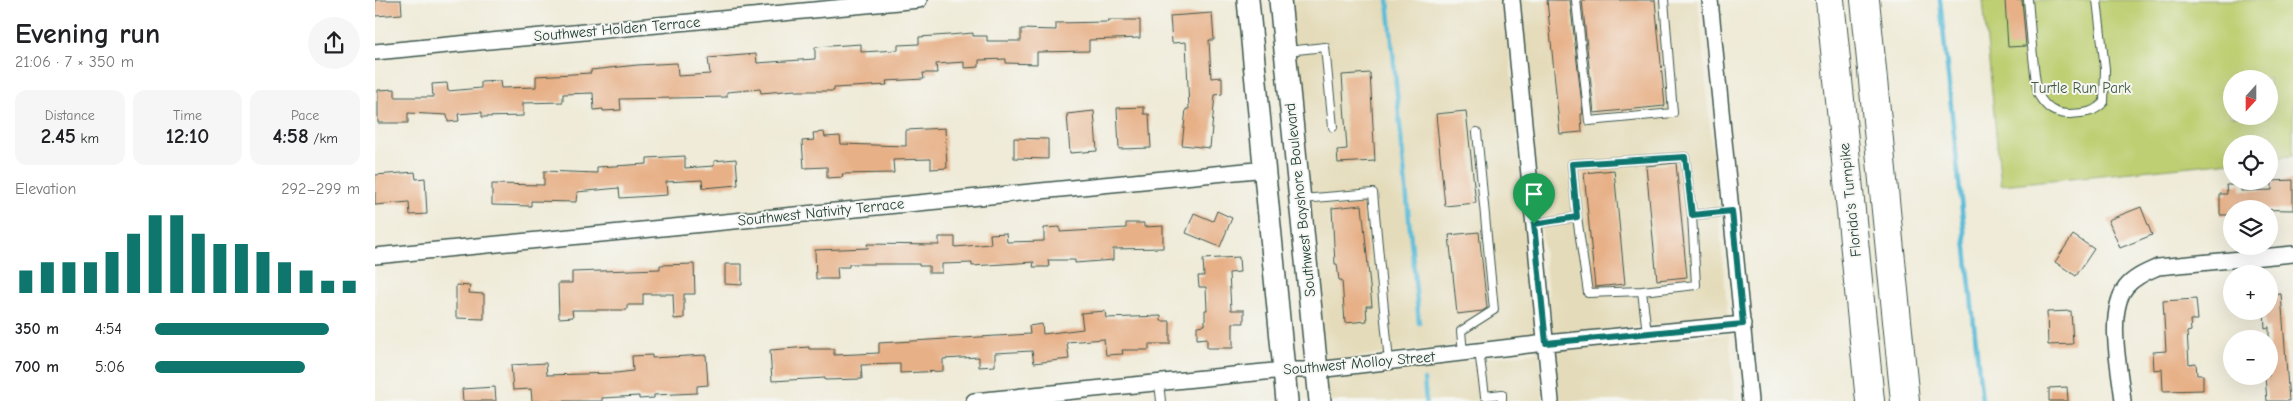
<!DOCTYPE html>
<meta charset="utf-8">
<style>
body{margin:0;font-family:"Comic Neue",sans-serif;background:#f6f6f6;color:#202124;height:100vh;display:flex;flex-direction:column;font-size:19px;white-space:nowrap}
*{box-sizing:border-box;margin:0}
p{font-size:16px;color:#757577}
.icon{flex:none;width:28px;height:28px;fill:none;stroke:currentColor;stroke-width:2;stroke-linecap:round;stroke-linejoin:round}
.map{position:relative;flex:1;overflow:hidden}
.side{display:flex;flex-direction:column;background:#fff;width:375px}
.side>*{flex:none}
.needle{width:32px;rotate:201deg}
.controls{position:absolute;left:1848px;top:70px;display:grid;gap:10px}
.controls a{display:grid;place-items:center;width:55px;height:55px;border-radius:50%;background:#fff;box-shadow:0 5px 20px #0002;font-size:25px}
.pin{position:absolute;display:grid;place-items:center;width:42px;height:42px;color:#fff;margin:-51px -21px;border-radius:50% 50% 50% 0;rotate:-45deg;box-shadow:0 0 5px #0007}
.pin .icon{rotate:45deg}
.round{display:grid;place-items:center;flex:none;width:52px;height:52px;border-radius:26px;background:#f6f6f6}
.summary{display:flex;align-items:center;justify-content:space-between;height:85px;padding:0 15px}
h1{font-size:28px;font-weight:700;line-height:38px}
.stats{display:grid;grid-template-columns:repeat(3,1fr);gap:8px;height:85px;padding:5px 15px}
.stats div{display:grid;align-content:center;border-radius:12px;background:#f6f6f6;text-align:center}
.stats b{font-size:21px;font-weight:700}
.stats small{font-size:14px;font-weight:400}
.stats p{font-size:14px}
.chart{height:140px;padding:10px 15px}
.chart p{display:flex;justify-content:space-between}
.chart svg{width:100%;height:90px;margin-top:5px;stroke:#0f766e;stroke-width:6}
ul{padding:0 15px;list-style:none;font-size:16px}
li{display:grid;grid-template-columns:80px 60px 1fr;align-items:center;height:38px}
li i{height:12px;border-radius:6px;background:#0f766e}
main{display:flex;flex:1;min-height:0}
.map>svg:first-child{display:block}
</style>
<main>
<section class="side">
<div class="summary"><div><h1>Evening run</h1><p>21:06 · 7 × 350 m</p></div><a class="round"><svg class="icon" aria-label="share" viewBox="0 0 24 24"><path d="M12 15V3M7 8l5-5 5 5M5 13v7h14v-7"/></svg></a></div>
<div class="stats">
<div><p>Distance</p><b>2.45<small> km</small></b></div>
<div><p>Time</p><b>12:10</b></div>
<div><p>Pace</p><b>4:58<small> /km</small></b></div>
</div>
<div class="chart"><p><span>Elevation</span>292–299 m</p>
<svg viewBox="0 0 160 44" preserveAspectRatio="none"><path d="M5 44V33M15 44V29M25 44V29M35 44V29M45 44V24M55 44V15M65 44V6M75 44V6M85 44V15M95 44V20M105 44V20M115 44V24M125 44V29M135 44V33M145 44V38M155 44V38"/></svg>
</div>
<ul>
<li><b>350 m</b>4:54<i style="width:85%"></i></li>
<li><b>700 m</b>5:06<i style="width:73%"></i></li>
</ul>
</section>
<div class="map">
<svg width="1918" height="401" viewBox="0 0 1918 401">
<rect width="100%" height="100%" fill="#f6f6f2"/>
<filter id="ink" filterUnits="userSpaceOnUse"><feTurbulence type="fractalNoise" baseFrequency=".02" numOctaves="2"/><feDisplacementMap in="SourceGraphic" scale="10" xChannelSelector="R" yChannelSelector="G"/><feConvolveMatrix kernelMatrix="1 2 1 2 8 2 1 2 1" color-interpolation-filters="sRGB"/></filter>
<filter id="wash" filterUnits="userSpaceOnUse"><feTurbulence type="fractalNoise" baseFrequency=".0096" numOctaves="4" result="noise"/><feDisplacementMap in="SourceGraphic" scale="20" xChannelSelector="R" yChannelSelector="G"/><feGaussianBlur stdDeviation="1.12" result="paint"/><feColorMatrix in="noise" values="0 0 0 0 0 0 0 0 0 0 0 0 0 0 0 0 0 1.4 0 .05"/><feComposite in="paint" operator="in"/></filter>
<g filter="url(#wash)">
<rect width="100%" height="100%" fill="#efebd8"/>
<path fill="#e4dbba" d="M913,0H1129L1162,336L949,361Z
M1144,0H1323L1353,318L1177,334Z
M1354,334L1360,401H1184L1179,350Z
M1164,352L1168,401H952L950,377Z"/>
<path fill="#bdcf72" stroke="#6e8653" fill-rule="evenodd" d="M1608,0H1918V156L1894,158V144H1856V162L1626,185ZM1856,79H1894V116H1856Z"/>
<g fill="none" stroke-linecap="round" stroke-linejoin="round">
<path stroke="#5abcd8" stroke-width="4.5" d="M1013,0L1044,323
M1565,0L1607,401
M1049,380L1051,401"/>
</g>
<g id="blocks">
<path fill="#e7b087" d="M0,0H26L27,14L0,16Z
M1172,0H1195L1208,114H1206L1207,132L1185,134Z
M1207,0H1280L1290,106L1219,113Z
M1630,0H1647L1651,46L1633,47Z
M837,13L839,40H834L836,78L847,77V94L840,95L835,148L807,145L811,109H814L811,42L797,43L795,16Z
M733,20H765V38L714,40V51L662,52V64L631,63V59L604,60V67L589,68V62L561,64L562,73H548L549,79L511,81L512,85L459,88V91H420V90L386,93L385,89L352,92V97L245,99L246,110L228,111V109L219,110L218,93L188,94V102L148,103V116L107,117V112L83,114L84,121L73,122L72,115L33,113V123H3V90L20,89V97H58L57,84L72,83L73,91L106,88V82L125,81L126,88L161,87V76L216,73V70L262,65L302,63L303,76L335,74L333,58L381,54L382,63L440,59V47L486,44V52L523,50V45L544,44V37L574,35L598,33V36H612V41H646V29L681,30V23L733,22Z
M995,73L1000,161L963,163L962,150L972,149L967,75Z
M769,107V114H774L776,148L744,149L742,108Z
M719,111L722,151L695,153L692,114Z
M1091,111L1101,203L1070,206L1061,114Z
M570,128L572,168L556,169V159L518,160L519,173L467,174L468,177L452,178V167L429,168L427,141L439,140L438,133L449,132L450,137L465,136L466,144L531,146V130Z
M639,138L673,139V159L639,158Z
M310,156V168L339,166V161L361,159L363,185L328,188L327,180L291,182L292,195L245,198L244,188L202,192L201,202L156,201V206L117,205V184L169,185V171L222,173V167L272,164V158Z
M1301,163L1312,277L1282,280L1271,166Z
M1239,170L1250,284L1220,287L1209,173Z
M40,172L41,179L50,178L52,214L35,215L34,202L0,205V175Z
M1918,180V210L1856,209V215H1845V194H1852L1851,185H1866V191L1897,190V181Z
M987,205L997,306H991L992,321L970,323L967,280H964L962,264H960L957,208Z
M1766,207L1777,235L1745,248L1733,220Z
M842,211L857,218L845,247L811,233L819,213L838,221Z
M751,223H769V227L788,226V248L738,249V260L700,263V260H673L674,267H658L659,262L597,266V263L567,264V273H554V266H544V264H474V267H462L463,279H441L440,250L493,248L492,244L564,245V237H580V247L616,244L615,234L631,233L632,242L669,241V228L685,227V232L751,228Z
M1104,232L1112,308L1107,311L1082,314L1074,235Z
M1698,235L1719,249L1701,276L1680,262Z
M864,257L865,272L854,273L856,310H869V323H858V348H832V338L822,339V326L830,325V310H832L831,287H824L823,276H829L828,259Z
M319,264L320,294H309V318L299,319L298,294H268V305H252V310H197L198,317L184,318L183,283H197V272L285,269V265Z
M350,264H367V285L350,284Z
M81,285L95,286L94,293L109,294V319L81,318Z
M1906,294L1914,401H1892L1890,376H1894V327L1890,328L1889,311H1894V295Z
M1821,299L1823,320H1815L1816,331L1812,332L1814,364L1821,363L1822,375H1828V390L1788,391L1787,369L1779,370L1778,352L1791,351L1788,301Z
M730,311L731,318L786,316V321H795V344H774V350H747L748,354L731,355L729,339L692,342L694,359L659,363L657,351L620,353V366L604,367V357L568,359V371L525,373V364L486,365L487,379L450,380V378L397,381L395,350L434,347V349H459V355L504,353V343L655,334L654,326L667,324L668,334L708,329L706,313Z
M1696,311L1698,344L1673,345L1672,312Z
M277,355V358L331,355L333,385L322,386V393L279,395V398L264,399V396L227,398V401H157L156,389L138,390L136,365L171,363L172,375L241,373L258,371L257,356Z
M120,387L121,401H88L87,389Z
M1692,387L1693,401H1674V388Z"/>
</g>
</g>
<g filter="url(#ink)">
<use href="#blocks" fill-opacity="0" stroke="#3e574d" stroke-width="1"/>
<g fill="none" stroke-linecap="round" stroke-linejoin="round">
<defs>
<path id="lane" d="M1201,0L1214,121L1298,113L1289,0
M1653,0C1655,17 1659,86 1664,96C1672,109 1680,114 1695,114C1710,113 1719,113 1729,102L1730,69L1722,0
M912,51L950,47L958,127
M927,199L998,193L1014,362
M1202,217L1197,164L1310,157L1317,215
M1159,224L1202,217L1213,293L1267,291
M1272,333L1267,291L1321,285L1317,215L1357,211
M1104,351L1110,396L1127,394V401
M1088,353L1086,331L1119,310L1102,132
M784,383L786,401"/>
<path id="street" d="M1137,0L1176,401
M1335,0L1375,401
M0,52L544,0
M0,256L891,169
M599,401L909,370H942L1171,343L1368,324
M1748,401C1745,370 1731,313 1751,287C1759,277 1772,272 1783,267L1918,254"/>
<path id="secondary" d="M873,0L912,401
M905,0L945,401"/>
<path id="highway" d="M1455,0L1495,401
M1490,0L1530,401"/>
</defs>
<use href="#lane" stroke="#3e574d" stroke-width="10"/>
<use href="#street" stroke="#3e574d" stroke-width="18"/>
<use href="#secondary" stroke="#3e574d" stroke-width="24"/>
<use href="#highway" stroke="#3e574d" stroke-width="30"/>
<use href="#lane" stroke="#fff" stroke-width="8"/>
<use href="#street" stroke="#fff" stroke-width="15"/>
<use href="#secondary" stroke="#fff" stroke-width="21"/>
<use href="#highway" stroke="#fff" stroke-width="28"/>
</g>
</g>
<g fill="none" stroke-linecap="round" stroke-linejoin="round" filter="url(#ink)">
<defs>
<path id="route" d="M1310,157L1317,215L1357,211L1368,324L1171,343L1159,224L1202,217L1197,164Z"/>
</defs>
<use href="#route" stroke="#fff" stroke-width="10"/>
<use href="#route" stroke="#0f766e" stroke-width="6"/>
</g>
<g text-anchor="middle" stroke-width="4" stroke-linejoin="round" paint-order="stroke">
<g font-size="15" fill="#1f3d34" stroke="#f6f6f2">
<text transform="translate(242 29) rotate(-5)" y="5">Southwest Holden Terrace</text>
<text transform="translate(925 200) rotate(-96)" y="5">Southwest Bayshore Boulevard</text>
<text transform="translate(1475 200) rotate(-96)" y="5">Florida's Turnpike</text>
<text transform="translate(446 212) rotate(-6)" y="5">Southwest Nativity Terrace</text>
<text transform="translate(984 363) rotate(-5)" y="5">Southwest Molloy Street</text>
</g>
<g font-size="15" fill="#3f5a40" stroke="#f6f6f2">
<text x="1706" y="93">Turtle Run Park</text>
</g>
</g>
</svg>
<div class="controls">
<a><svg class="needle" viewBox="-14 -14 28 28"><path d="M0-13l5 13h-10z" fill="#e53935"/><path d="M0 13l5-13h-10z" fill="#757577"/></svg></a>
<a><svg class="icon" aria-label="locate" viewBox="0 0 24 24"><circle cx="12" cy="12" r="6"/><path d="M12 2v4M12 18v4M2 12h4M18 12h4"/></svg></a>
<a><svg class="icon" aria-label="layers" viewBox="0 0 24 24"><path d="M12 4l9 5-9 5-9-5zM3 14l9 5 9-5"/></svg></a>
<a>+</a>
<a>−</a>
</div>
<div class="pin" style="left:1159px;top:224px;background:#1e9e55"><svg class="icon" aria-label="arrive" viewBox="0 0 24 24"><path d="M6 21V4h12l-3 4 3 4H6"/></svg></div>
</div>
</main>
